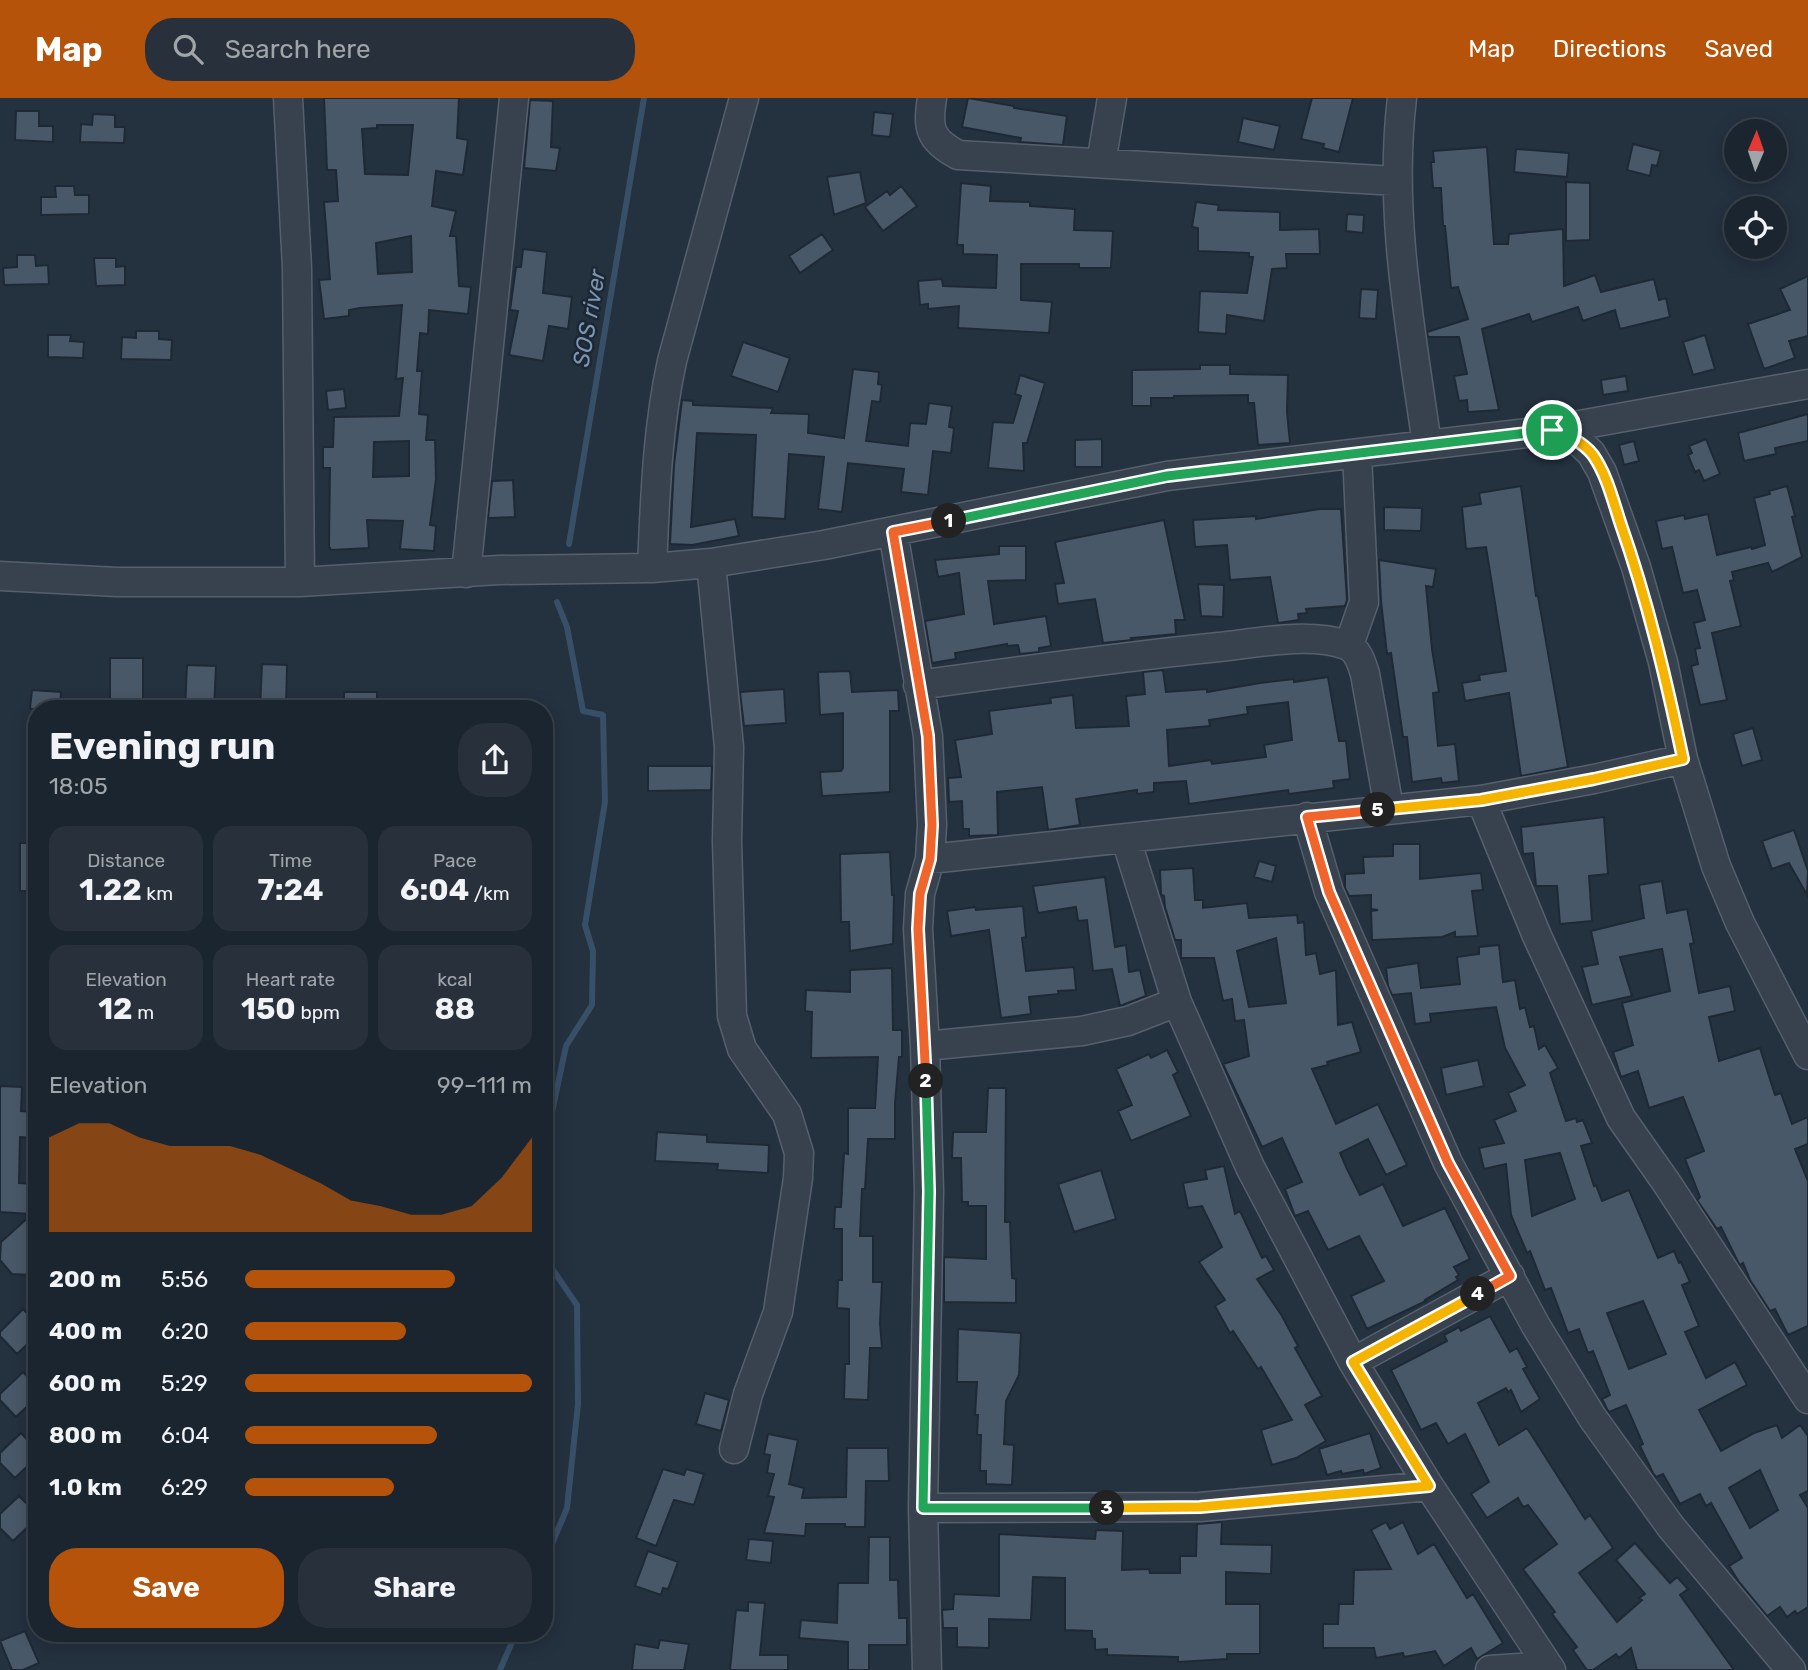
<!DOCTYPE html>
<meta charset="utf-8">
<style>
body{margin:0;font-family:Rubik,sans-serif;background:#28313b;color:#f1f3f6;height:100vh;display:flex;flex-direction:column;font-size:26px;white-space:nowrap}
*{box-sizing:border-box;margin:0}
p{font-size:23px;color:#a0a5aa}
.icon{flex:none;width:38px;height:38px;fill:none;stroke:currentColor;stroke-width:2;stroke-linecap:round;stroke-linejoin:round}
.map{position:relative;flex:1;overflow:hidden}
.details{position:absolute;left:28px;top:602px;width:525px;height:942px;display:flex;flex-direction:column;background:#1b252f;border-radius:28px;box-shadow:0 4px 18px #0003,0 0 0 2px #39424b}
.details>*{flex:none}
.needle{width:46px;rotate:2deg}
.controls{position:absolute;left:1724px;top:21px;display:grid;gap:14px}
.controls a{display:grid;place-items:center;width:63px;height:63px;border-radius:50%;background:#1b252f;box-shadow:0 4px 18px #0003,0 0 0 2px #39424b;font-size:35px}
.pin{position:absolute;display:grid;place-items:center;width:60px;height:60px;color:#fff;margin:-30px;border:4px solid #fff;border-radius:50%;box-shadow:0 2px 7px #0007}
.km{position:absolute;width:35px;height:35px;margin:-18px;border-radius:50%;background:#222;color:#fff;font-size:19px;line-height:35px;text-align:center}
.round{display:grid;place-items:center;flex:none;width:74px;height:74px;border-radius:28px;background:#28313b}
.head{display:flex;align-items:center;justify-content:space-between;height:119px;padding:0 21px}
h1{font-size:38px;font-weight:700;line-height:52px}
.metrics{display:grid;grid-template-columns:repeat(3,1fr);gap:10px;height:119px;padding:7px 21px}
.metrics div{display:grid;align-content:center;border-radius:18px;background:#28313b;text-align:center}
.metrics b{font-size:30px;font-weight:700}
.metrics small{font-size:19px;font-weight:400}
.metrics p{font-size:19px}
.chart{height:196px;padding:14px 21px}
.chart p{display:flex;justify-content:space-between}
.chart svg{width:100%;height:126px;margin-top:7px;fill:#b45309;opacity:.7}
.action{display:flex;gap:14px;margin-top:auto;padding:14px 21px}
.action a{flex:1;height:80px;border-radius:28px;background:#b45309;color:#fff;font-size:28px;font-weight:700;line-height:80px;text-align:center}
.action a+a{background:#28313b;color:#f1f3f6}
ul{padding:0 21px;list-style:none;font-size:23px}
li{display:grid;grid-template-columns:112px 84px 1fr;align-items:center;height:52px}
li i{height:18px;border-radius:9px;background:#b45309}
header{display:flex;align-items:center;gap:42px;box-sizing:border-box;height:98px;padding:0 35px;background:#b45309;color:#fff}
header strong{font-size:33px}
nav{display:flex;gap:38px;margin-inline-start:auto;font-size:24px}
.search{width:490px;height:63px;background:#28313b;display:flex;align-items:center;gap:18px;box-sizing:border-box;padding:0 24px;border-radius:28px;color:#a0a5aa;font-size:26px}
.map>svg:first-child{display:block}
</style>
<header>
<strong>Map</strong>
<div class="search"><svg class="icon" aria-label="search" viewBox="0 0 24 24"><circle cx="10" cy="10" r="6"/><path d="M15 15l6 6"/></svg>Search here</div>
<nav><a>Map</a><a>Directions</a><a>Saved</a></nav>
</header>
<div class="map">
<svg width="1808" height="1572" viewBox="0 0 1808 1572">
<rect width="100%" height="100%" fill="#24313f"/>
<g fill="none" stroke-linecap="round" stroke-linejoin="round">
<path stroke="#384f68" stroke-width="6" d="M569,446L644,0
M544,1051L566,948L592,907L593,853L585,827L605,704L603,617L583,613L567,529L557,504
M544,1159L577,1207L578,1306L567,1410L544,1465
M500,1572L516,1535"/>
</g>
<path fill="#495868" stroke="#1f2936" stroke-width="2" fill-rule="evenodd" d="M324,0H459L457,40L468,42L463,77L436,73L432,108L456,113L450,138H456L459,188L471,189L468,216L429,212L428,236L420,235L417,273H422L419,316L428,317L426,342H435L436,381L430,427L436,428L434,453L400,451L403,423L367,422L369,450L331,452L329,448L330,370H323V349H333L334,319L399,318L403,280L396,281L402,207L360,210L349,212V218L324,221L319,182L330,181L324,104L338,103L336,72H327ZM377,27H413L408,77L365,76L362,31L377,30ZM411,138L412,174L378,176L376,145ZM409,343V378L373,379L374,344Z
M968,0L1014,8V10L1067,18L1063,47L1020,44L1021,40L962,29Z
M1312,0H1353L1339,54L1323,50L1324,46L1301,41Z
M530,2L553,3L551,49L560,50L556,73L524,70Z
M16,13H39V28H53V44L15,42Z
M874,14L893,16L890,39L872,37Z
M93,16L115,17V29H125L124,45L80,44L81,26L92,27Z
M1243,20L1280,28L1274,52L1238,44Z
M1633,46L1661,53L1657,68L1652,67L1650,78L1627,72Z
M1487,49L1494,146H1508L1509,136L1563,131L1564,188L1595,177L1601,194L1654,181L1659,202L1666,200L1670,219L1620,231L1615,212L1583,223L1578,209L1532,224L1529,216L1482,231L1499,312L1468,314L1467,302L1459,303L1454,278L1467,276L1459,239H1428L1427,234L1468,221L1458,189L1451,190L1445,128H1443L1441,90H1433L1431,64H1434L1433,53Z
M1516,51L1569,55L1567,79L1514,74Z
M860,74L866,105L834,117L827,79Z
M1566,84L1590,85V142L1566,143Z
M961,85L991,88L990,103L1030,104V108L1075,111L1074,132L1113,133L1111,170H1079V166H1021V202L1052,204L1049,235L958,230L959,208L928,211V206L920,207L918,183L942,181L943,188L996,190L997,157L963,156V147H957Z
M55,88H74L75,97H89V116L41,117V99H56Z
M901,88L917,108L883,133L865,109L887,93L890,97Z
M1196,104L1219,107L1218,112L1280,114V132L1319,131L1320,156H1286L1287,170L1272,171L1264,223L1227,217L1226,236L1198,234L1200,193L1247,195L1253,159H1249V155L1198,153V130L1192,129Z
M1347,116L1364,117L1363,135L1346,133Z
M822,136L833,152L800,175L789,158Z
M523,151L547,154L543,195L572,199L568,231L549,228L543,263L509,257L518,213L510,212L516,169H521Z
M17,157H35L36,168L48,167L49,186L4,187L3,170L17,169Z
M94,160H116V169L125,168V187L96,188Z
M1808,178V238L1789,243L1795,260L1764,271L1748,226L1790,212L1780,191Z
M1361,191L1378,192L1376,221L1359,220Z
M136,233H159V241L172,242L171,262L121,261L122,239L136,240Z
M48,237H71L70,243L84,244L83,260L48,259Z
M1705,237L1715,271L1693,277L1683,244Z
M743,244L790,260L778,294L731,278Z
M1200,267H1230V276L1288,277L1287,314L1290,345L1258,347L1254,305H1248V297L1174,298V300H1151V308H1132V272L1200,271Z
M853,271L879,274L878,286L882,287L880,304L872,303L866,343L908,348L910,325L926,326L929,305L952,308L949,329L954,330L951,355L933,353L928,397L901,394L904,371L848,365L842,414L818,411L824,359L789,356L785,421L752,419L756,337L697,335L691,429L735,421L739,438L692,447L670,446L674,367L682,302L693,303V307L773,310L771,315L809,316L808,335L844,340Z
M1020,277L1045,285L1027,345H1023L1024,373L988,370L993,324L1013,325L1021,298L1015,296Z
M1626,278L1628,293L1603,297L1601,282Z
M344,291L346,310L328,312L326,293Z
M1808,316V343L1775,350L1776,356L1744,363L1738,335Z
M1102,341V369H1075V342Z
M1706,341L1720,376L1704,383L1699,372L1695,374L1688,357L1692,355L1689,348Z
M1634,343L1639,363L1624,367L1619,347Z
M513,382L515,419L488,420L492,383Z
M1521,388L1536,498H1538L1568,669L1521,678L1509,595L1465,603L1462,585L1480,582L1479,577L1506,573L1486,449L1466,451L1462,409L1481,406L1479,395Z
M1787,388L1795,418L1792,419L1802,459L1772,474L1768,465L1732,474L1734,482L1730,483L1741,528L1712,535L1727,602L1700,607L1691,568L1698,566L1695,551L1700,550L1694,525L1705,522L1697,492L1683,495L1672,449L1662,451L1656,423L1684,417L1685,421L1708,416L1717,457L1751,449L1752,451L1765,447L1754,400L1770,396L1769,393Z
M1384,409L1422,410L1421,433L1384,432Z
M1320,411H1341L1347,502L1345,508L1306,511L1307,515L1298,516L1299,522L1278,525L1270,479L1230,482L1227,447L1195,449L1193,422L1256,418V421Z
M1164,422L1185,522H1175L1176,536L1131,540L1132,542L1103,545L1095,501L1058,506L1055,486L1064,485L1055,444Z
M999,448H1026V482L988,483L994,526L1046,518L1051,548L1039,550V554L1020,556L1018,547L1007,548V546L955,555L956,561L932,565L925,523L964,516L959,475L938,479L935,462L999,456Z
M1379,462L1436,471L1433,489L1426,488L1432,551L1439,594L1433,595L1438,648L1455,646L1459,683L1442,685L1441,680L1412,684L1407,639H1403L1391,555L1387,556L1381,503Z
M1198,486L1224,487L1223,519L1201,518Z
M110,560H143V611H110Z
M262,566L287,567L286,611H260Z
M187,567L216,568L214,611H185Z
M1163,572L1166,594L1207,591V594L1260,585L1294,581V584L1328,579L1339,643H1346L1350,681L1333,683L1334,690L1289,696L1288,692L1189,706L1186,683L1154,685V694L1137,696V692L1076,701L1080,727L1048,732L1042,689L997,694L998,737L969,738V731H963L962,703L949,704L948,680L961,679L955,642L992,636L989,613L1051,605L1050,600L1073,597L1076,630L1129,628L1126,598L1145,596L1143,574ZM1288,604L1292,642L1264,647L1266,659L1212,666L1211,662L1169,668L1167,632L1210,628L1209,622L1248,616L1247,609Z
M850,573L852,594L898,592L899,613H890V694L822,698L820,674L841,673L843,670V615L820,617L818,574Z
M784,591L786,625L744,628L740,594Z
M32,592L61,594L60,611H30Z
M344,594H377V611H344Z
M1753,630L1762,662L1742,668L1733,636Z
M648,668H712L711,692L648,693Z
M1604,719L1608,776L1589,778L1592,823L1560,826L1557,788H1536L1533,755L1523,756L1521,729Z
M1794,732L1808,773L1807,797L1789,765L1772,771L1762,743Z
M20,745H37V793H20Z
M1393,746H1420V781L1481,775L1483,792L1472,793L1478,838L1455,839V834L1442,839L1372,842L1371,813L1378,812L1371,811V797L1349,798L1345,790V776L1364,775L1363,759L1393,758Z
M890,754L892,797H894L893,846L850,853L849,824H841L840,756Z
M1259,763L1276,768L1272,784L1254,779Z
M1193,770L1195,802H1203V810L1247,805L1249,820L1297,817L1298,825L1304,824L1306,857L1316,855L1320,876L1336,872L1338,927L1352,924L1361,954L1327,964L1328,967L1312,971L1336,1026L1378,1006L1407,1067L1386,1077L1368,1041L1340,1055L1347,1071L1360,1097L1383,1086L1403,1128L1445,1110L1470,1161L1454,1169L1459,1177L1456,1179L1458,1182L1425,1202L1426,1203L1367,1231L1351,1198L1384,1183L1359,1138L1328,1152L1308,1113L1295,1118L1285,1091L1302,1084L1282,1040L1262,1049L1223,966L1249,958L1244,922L1235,923L1232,901L1223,903L1214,860H1181V842H1175L1165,809L1164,798L1161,796L1160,772ZM1276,840L1286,905L1249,909L1237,853Z
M1105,779L1115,849L1126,847L1129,874L1140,872L1146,898L1120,908L1112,871L1093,873L1087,822L1078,823L1076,809L1038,815L1033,788Z
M1662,783L1667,815L1687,811L1694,845L1690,846L1699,895L1730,888L1735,913L1709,919L1719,963L1760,950L1775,997L1781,995L1792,1026L1808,1019V1046L1795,1051L1808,1083V1228L1788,1237L1775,1211L1770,1213L1750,1182L1743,1165L1740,1167L1738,1164L1721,1129L1717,1131L1697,1102L1700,1099L1685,1061L1704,1053L1683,999L1649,1010L1638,973L1621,979L1613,954L1633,947L1622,905L1670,893L1662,851L1620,859L1632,898L1592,907L1582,869L1598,866L1591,833L1644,820L1639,787Z
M1023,808L1026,839L1022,840L1026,873L1074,869L1076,892L1058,893L1059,896L1029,899L1031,916L1001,920L989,832L951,838L947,813L975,809L976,812Z
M1499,847L1503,884L1515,882L1520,911L1525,909L1530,929L1534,928L1539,951L1545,947L1558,970L1550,975L1566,1023L1576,1020L1577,1024L1583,1022L1592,1045L1581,1048L1594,1088L1596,1087L1602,1103L1629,1092L1658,1160L1674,1153L1679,1165L1681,1164L1690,1184L1682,1187L1699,1228L1685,1234L1706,1280L1735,1264L1747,1287L1699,1312L1721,1353L1754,1335L1777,1327L1782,1340L1800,1327L1808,1338V1393L1800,1397L1808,1410V1509L1797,1516L1795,1513L1787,1519L1780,1509L1767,1518L1739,1484L1729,1468L1742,1460L1711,1405L1706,1408L1700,1396L1680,1406L1663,1376L1656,1379L1653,1375L1640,1348L1643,1346L1626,1307L1609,1314L1607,1311L1602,1301L1610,1297L1593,1253L1588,1255L1579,1231L1568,1235L1551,1190L1545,1192L1530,1153L1527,1155L1511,1117L1506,1066L1484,1071L1479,1050L1504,1045L1494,1022L1516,1013L1508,995L1525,987L1505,950L1496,909L1430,916L1431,924L1415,926L1411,895L1392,897L1388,888L1386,870L1418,865L1421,890L1460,886L1457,859L1479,856V849ZM1560,1055L1575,1101L1532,1118L1525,1062ZM1643,1203L1666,1256L1629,1271L1607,1215ZM1760,1372L1778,1412L1750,1430L1729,1390Z
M892,870L893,932H902V959H899L895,1005V1041H868L865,1091H862L860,1138H873V1184H882L880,1226L882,1250H870L868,1302L844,1301L845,1266H849V1211L837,1210L838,1182H842V1131H834L835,1109H841L844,1055L848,1056V1010H875L878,959L811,960L812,914L805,913L806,892L850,894V872Z
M1167,952L1178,974L1173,977L1191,1018L1131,1043L1118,1013L1132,1007L1116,971L1149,956L1151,960Z
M1478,962L1484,988L1446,997L1441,970Z
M0,988L22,989L21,1013L37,1014V1040L20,1039L19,1085L37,1086V1171L31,1177L12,1176L0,1162L1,1144L32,1116L0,1114Z
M988,990H1006L1005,1124H1010L1012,1180L1016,1181V1205L944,1204V1159L986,1161V1108H968V1104H962L961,1060H952L953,1034H986Z
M657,1034L707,1037V1044L769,1047L768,1075L717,1072L718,1066L655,1063Z
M1224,1068L1235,1116L1240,1113L1262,1160L1266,1158L1274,1172L1257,1181L1282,1218L1298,1248L1295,1250L1322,1298L1305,1307L1326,1343L1296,1360L1272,1367L1261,1332L1292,1322L1261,1269L1258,1271L1233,1233L1230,1235L1215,1208L1225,1202L1199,1164L1222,1149L1202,1108L1188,1110L1183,1085L1207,1081L1205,1072Z
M1101,1072L1116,1121L1074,1134L1058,1086Z
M23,1211L37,1225V1237L17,1256L0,1238V1234Z
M1490,1218L1510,1254L1517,1250L1527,1269L1523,1271L1540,1301L1521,1314L1511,1292L1508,1294L1506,1290L1478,1305L1499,1347L1527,1330L1585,1421L1590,1417L1613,1450L1579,1475L1617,1524L1642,1502L1639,1500L1645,1496L1616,1462L1635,1445L1670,1485L1677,1479L1688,1491L1680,1497L1734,1572H1637L1631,1550L1619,1560L1616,1556L1593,1572H1587L1573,1552L1577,1549L1552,1516L1555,1514L1523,1471L1557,1446L1528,1407L1523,1409L1518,1400L1487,1420L1471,1396L1489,1384L1465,1336L1448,1346L1436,1325L1421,1332L1391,1272L1447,1243L1444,1237L1459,1229L1461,1233Z
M958,1231L1021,1235L1019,1277L1006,1303L1004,1346L1014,1347L1012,1387L986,1386V1373H980L981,1337H977L978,1317H975L977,1284H957Z
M23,1274L37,1289V1299L16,1319L0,1302V1296Z
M705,1295L729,1302L721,1333L696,1326Z
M21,1335L37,1352V1359L15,1380L0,1365V1355Z
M1370,1335L1381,1370L1364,1376L1363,1372L1342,1376L1341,1373L1327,1377L1319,1351Z
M768,1336L798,1342L789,1386L804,1390L802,1400L846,1399L847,1350H888L889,1383H866L865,1429H845V1426H806L805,1438L764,1435L774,1399L768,1398L774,1376L767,1375L770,1357L764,1356Z
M663,1371L684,1377L686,1371L704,1376L694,1407L674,1402L656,1448L636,1440Z
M19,1398L37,1416V1420L13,1443L0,1430V1416Z
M1222,1424L1221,1446L1272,1447L1271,1476L1226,1474V1506H1260V1556H1227V1561L1178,1564V1559L1107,1557V1551L1095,1552V1541L1092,1540V1533L1065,1532V1480L1033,1479L1031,1522L989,1521V1550L957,1549V1530H943L942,1512L953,1511L954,1496L999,1498V1436L1095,1441L1096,1432L1123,1433L1122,1472L1149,1471L1150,1475H1180V1458H1196L1197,1426Z
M1386,1424L1390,1431L1403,1424L1418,1456L1434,1446L1467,1500L1473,1496L1503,1545L1477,1561L1471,1550L1444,1568L1435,1553L1404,1559L1403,1555L1376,1560L1374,1550H1323V1526H1338L1339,1506H1353L1354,1472L1391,1471L1371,1432Z
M869,1439H890V1482H898L899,1520H907V1547H869V1572H848V1544L799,1540L801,1522L837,1525L838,1485H868Z
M749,1441L773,1443L771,1465L746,1462Z
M648,1453L678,1464L668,1491L663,1490L661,1497L635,1488Z
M748,1504L765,1505L760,1557H788V1572H730L736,1512L748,1513Z
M25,1533L39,1565L23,1572H12L0,1543Z
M660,1542L689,1546L684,1572H632L635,1546L658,1550Z"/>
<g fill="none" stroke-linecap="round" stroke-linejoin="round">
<defs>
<path id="minor" d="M288,0L297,170L300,484
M932,0C927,31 930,42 958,57L1396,83
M1402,0C1388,116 1411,232 1427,347
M1101,65L1112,0
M1552,332L1808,286
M893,434L928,638L932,727L930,761L920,796L918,831L925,948L929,1093L923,1410L927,1572
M711,465L729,649L727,743L732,918L742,951L787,1016L799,1055L798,1080L778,1214L748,1296L734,1351
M652,470C655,400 657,332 672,263L744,0
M466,475L514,0
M0,478L117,484H300L499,472L652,470L711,465L824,447L1167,378L1552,332L1575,340L1591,355L1602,374L1636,469L1663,564L1683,661L1716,768L1740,825L1808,957
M1349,547L1364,504L1357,356
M918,587C1019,573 1119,559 1219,549C1256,545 1310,534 1346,547C1358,551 1362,566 1365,576L1389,710
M1481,702L1537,838L1621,1020L1666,1084L1808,1301
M1307,719L1329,794L1448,1065L1536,1228L1592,1319L1671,1429L1791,1572
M1126,741L1177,904L1250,1069L1353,1264L1429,1388L1551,1572
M930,761L1481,702L1594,681L1683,661
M925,948L1082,933L1128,923L1177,904
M1353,1264L1510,1178
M923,1410L1200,1409L1429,1388
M1490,1572L1548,1568"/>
</defs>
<use href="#minor" stroke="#56606d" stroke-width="31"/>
<use href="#minor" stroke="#38424f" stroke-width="28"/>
</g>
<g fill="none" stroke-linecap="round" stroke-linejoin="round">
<defs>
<path id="split-1" d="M949,423L1167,378L1552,332"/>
<path id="split-2" d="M926,983L918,831L920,796L930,761L932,727L928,638L893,434L949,423"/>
<path id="split-3" d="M926,983L929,1093L923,1410H1107"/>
<path id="split-4" d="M1107,1410L1200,1409L1429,1388L1353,1264L1478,1196"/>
<path id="split-5" d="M1378,712L1307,719L1329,794L1448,1065L1510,1178L1478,1196"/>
<path id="split-6" d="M1378,712L1481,702L1594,681L1683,661C1666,581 1648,504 1621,427C1613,403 1607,377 1593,357C1582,343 1568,338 1552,332"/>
</defs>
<use href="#split-1" stroke="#fff" stroke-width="14"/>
<use href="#split-2" stroke="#fff" stroke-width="14"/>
<use href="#split-3" stroke="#fff" stroke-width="14"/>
<use href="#split-4" stroke="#fff" stroke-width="14"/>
<use href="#split-5" stroke="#fff" stroke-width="14"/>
<use href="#split-6" stroke="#fff" stroke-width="14"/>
<use href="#split-1" stroke="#22a559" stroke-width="9"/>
<use href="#split-2" stroke="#f0652b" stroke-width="9"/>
<use href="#split-3" stroke="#22a559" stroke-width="9"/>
<use href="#split-4" stroke="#f5b400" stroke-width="9"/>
<use href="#split-5" stroke="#f0652b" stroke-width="9"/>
<use href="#split-6" stroke="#f5b400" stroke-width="9"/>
</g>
<g text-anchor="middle" stroke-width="5" stroke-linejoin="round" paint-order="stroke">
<g font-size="23" font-style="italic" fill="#7b95b2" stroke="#1d2734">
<text transform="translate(589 220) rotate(-80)" y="8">SOS river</text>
</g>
</g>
</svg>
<div class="controls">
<a><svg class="needle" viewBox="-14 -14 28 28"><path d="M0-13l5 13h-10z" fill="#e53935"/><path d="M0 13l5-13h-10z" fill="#a0a5aa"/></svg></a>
<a><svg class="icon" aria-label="locate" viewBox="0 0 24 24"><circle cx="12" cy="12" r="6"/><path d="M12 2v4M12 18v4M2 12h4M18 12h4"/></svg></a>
</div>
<div class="pin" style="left:1552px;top:332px;background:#1e9e55"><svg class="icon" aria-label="arrive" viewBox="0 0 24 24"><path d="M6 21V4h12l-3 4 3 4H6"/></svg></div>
<b class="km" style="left:949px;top:423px">1</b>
<b class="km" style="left:926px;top:983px">2</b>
<b class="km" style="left:1107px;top:1410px">3</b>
<b class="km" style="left:1478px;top:1196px">4</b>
<b class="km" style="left:1378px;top:712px">5</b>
<section class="details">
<div class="head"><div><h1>Evening run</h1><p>18:05</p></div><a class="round"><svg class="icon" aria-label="share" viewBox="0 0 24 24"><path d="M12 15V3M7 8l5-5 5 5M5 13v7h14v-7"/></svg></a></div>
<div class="metrics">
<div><p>Distance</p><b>1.22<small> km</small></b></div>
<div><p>Time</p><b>7:24</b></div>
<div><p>Pace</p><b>6:04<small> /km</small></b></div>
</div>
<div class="metrics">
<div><p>Elevation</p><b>12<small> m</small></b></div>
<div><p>Heart rate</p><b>150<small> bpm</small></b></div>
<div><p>kcal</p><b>88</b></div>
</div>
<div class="chart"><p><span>Elevation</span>99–111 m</p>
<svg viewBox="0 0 160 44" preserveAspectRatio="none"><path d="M0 44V11L10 6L20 6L30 11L40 14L50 14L60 14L70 17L80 22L90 27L100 33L110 35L120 38L130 38L140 35L150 25L160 11V44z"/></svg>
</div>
<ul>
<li><b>200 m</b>5:56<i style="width:73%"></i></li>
<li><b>400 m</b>6:20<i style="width:56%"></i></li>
<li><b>600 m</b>5:29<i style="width:100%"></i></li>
<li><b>800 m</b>6:04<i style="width:67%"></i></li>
<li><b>1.0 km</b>6:29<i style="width:52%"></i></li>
</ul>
<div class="action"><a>Save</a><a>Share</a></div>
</section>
</div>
